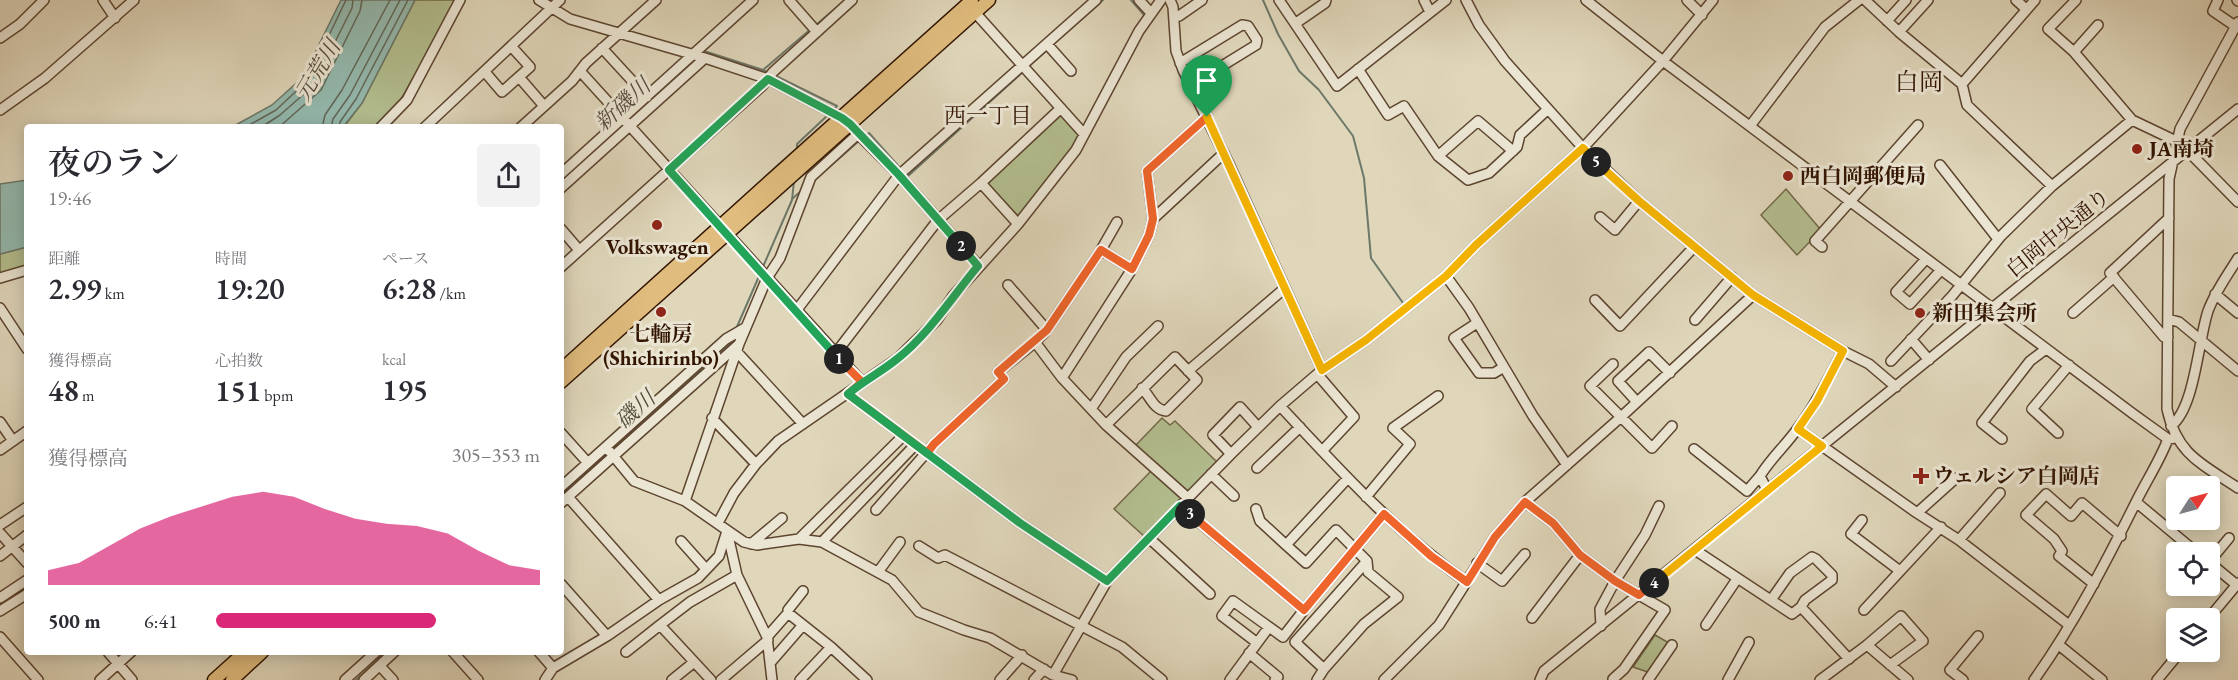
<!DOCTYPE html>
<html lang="ja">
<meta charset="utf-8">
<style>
body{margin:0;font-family:"EB Garamond","Noto Serif JP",serif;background:#f2f2f3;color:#2b2b33;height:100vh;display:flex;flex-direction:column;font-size:22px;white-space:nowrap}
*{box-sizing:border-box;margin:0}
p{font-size:20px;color:#7c7c81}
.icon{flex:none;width:33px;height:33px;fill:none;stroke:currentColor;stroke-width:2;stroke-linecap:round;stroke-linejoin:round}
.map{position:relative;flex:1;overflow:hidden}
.sheet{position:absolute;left:24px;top:124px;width:540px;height:531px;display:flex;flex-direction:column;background:#fff;border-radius:6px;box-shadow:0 3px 15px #0003}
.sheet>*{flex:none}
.needle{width:39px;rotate:54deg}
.controls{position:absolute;left:2166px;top:476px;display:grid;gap:12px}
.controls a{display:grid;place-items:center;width:54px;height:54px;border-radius:6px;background:#fff;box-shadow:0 3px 15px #0003;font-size:30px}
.pin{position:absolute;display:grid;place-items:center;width:51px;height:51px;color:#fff;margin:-62px -26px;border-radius:50% 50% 50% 0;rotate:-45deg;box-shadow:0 0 6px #0007}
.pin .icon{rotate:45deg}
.km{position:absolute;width:30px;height:30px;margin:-15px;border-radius:50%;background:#222;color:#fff;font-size:16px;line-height:30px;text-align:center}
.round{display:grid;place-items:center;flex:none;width:63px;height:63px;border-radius:6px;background:#f2f2f3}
.overview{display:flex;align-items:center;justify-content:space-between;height:102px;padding:0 24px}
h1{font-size:33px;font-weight:600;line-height:45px}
.metrics{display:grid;grid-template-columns:repeat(3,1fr);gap:9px;height:102px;padding:6px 24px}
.metrics div{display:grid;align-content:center}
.metrics b{font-size:30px;font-weight:600}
.metrics small{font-size:16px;font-weight:400}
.metrics p{font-size:16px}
.chart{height:168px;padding:12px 24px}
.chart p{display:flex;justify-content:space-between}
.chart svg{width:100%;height:108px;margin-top:6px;fill:#db2777;opacity:.7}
ul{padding:0 24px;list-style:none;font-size:20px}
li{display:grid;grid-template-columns:96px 72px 1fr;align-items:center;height:45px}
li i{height:15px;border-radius:8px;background:#db2777}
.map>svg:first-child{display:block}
</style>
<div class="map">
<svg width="2238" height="680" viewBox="0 0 2238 680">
<rect width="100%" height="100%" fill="#e0d7bb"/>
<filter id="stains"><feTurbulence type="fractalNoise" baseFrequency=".00333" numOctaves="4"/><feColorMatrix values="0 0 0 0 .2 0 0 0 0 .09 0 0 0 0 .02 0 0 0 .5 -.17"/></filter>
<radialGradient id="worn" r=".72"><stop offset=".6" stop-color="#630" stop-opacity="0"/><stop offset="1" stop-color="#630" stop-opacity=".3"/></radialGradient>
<path fill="#b3be8f" stroke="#726948" stroke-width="1.5" d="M415,0H455L431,48L398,104L375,127L343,128L362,103Z
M1060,113L1080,135L1073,149L1018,216L987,183Z
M1786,189L1821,230L1797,255L1761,215Z
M27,247V265L0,273V254Z
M1162,418L1170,425L1175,421L1218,463L1187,495L1136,445Z
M1151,471L1183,499L1145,537L1114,509Z
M1655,635L1669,643L1648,672L1633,667Z"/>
<path fill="#94baaf" stroke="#6c7869" stroke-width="1.5" d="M341,0H415L362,103L343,127H232L272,105L303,77Z
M27,180V247L0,254V184Z"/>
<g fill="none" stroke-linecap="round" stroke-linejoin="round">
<path stroke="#626758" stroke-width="1.5" d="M244,128L276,110L307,81L346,0
M260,128L280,115L313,86L352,8L353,0
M278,128L321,90L360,11L362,0
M322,128L325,115L342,90L390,0
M331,128L333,119L350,95L400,0
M339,128L340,122L356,99L408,0"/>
<path stroke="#6c7869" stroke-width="2" d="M1131,0L1145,16L1146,15
M1263,0L1278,34L1299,71L1319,90L1353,136L1364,178L1371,258L1403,303
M816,25L845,0
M1051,46L1103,0
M702,53L704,51L763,70L812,28
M1029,66L1047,50
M763,70L769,73
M774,75L837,106L833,110
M673,79L695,59
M864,137L869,133L901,169
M797,152V144L829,114
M905,173L908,176L1025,70
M819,176L860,140
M792,199L801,191
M762,269L792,200L794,181
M736,329L760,274
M612,449L730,344L731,340
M561,495L608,453
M0,604L27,586
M356,680L386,652"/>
<defs>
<path id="minor" d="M103,0L115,18
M539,0L570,19L705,58L768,79L842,118L899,175L978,265
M789,0L817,32
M1139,0L1151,13
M1170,0L1173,7L1176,51L1183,70L1229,164L1322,370
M1279,0L1337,86L1446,0
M1424,0L1430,12
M1466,0L1479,25L1505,61L1583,148L1639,201L1753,295L1843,351L1869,364L1896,387
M1586,0L1663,61L2132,413L2168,439L2176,438
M1687,0L1702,15
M1865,0L1899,32L1962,84L1967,105L2052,186
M2016,0L2026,9
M2076,0L2048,29L2074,52L2132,120
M2218,0L2213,11L2235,26
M2237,0L2238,1
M971,8L1084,134
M1174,17L1179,16L1202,0
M1887,21L1906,0
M2238,22L2180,129L2169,179L2167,409C2177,455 2202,464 2238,488
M1296,23L1325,3L1326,0
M1899,32L1928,0
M0,38L20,24L44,0
M1047,44L1071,71
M602,48L647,97
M2074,52L2098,25
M1180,63L1242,25L1248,26L1257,40L1256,45L1191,85
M1358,69L1388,115L1404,106L1438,156L1468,180L1489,173L1517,147L1520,135L1548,109
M580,71L862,382
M485,72L502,92L530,67L511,46
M519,77L544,106
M1962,84L2035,0
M0,110L45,78L134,0
M1750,126L1825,27L1859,0
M380,128L407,100L460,0
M424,128L560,0
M520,128L572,81L586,63L656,0
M2187,150L2238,202
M1438,156L1478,121L1513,151
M1940,165L1998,239
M561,174L753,0
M561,188L705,58
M1600,217L1615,230L1639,201
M1153,219L1147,171L1207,117
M1018,224L981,183L1061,108
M561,229L579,250
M1822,247L1815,241L1918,125
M1101,250L1132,269
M1926,259L1896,292L1910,304L1941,270
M561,267L762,86L773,72L852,0
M1446,276L1469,308L1533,416L1567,465
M0,278L27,270
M1008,285L1047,330L1035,342L1062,378L1106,425L1188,498
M2215,294L2238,313
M1595,300L1620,326L1694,247
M0,308L27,349
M796,311L899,175L1096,0
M2073,313L2114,277
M2168,319L2179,322L2238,371
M1695,320L1732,277
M1477,323L1454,338L1479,373H1494L1504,367
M1047,330L1101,250L1117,222
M2168,337H2164L2110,273L2169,218
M1911,339L1929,360
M737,352L803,424
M835,354L938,220L981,183
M1891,361L1952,296L2001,236L2052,186L2132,120L2176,141
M1613,364L1590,386L1652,448L1672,426
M1188,371L1285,288
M1318,375L1354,417L1322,451
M1062,378L1132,269L1149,235L1153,219L1224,153
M848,394L1020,523L1107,581
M1637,402L1618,381L1649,352L1670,373
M1280,406C1338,468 1396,533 1467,582
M1091,409L1126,357L1158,326
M712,418L756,464
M0,422L13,441
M1106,425L1175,357L1197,380L1166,411C1154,410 1150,396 1142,388
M2171,426C2195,408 2198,341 2208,311C2215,292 2227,276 2238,258
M1798,429L1917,513L1959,540L2069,625
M561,433L588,463
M2058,433L2032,409L2069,365
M2002,439L1982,423L2030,361L2046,349
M606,447L634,481L685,501L744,542L757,545L799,539L822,542L892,580L919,612L964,630L990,638L1053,675L1107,581L1231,454L1280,406L1322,370L1366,340L1446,276L1476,245L1583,148L1663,61L1713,0
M1694,449L1747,491L1760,476
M0,450L27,431
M1231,454L1213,435L1240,407L1258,427
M1257,468L1300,427
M1211,474L1234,496
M1348,478L1286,545L1306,563L1336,530L1367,561L1368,572L1398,597L1364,624L1324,669L1295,642L1367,561
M561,487L726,339L745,328
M1767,490L1760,476C1771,458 1786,445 1798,428C1816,405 1829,377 1843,351
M568,497L659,600
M1366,497L1410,444L1393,428L1438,396
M685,501L739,344L767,278L780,258L811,177L859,133
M1525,502L1553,523L1580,555L1615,581L1665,610L1624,669L1613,679
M2136,502L2196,552
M561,503L739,344
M1180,506L1304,610L1384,514
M1256,509L1260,521L1286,545
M876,510L934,444L1004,379L998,372L1035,342
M1917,513L1956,478
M1862,520L1851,534L1900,571
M718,523L734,493L756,464L778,441L897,359L937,320L953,296L1018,224L1076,150L1139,31L1161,0
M0,525L27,507
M727,531L737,575L767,637L772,680
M0,533L27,563
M1149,538L1210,594
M799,539L903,436
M1959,540L2000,493
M681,541L706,569
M822,542L915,445
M751,544L782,518
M919,546L938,558L945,555L1122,647L1162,680
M1695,550L1792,614L1801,607L1849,659
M0,556L27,535
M2210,561L2229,538
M1477,563L1502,581L1525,554
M2210,563L2238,586
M878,572L900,542
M561,584L607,636
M2094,584L2059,556L2062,551L2054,539L2026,515L2046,494L2071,516L2082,503L2121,536
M0,598L27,580
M1771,600L1790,573L1812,557L1816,559L1832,575V580L1805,600L1801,607
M1864,610L1941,527
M0,611L27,594
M788,613V610L803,591
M1532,618L1580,555
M2209,618L2238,583
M1706,625L1737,579
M1601,626L1600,609L1615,581L1645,535L1659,506
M0,637L38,680
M767,637L788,613L831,647L867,680
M1256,642L1222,616L1233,601L1269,627
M1867,645L1908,680
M2059,645L2102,680
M108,652L132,680
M453,652L478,680
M539,652L553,668
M626,652L660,625
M1249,653L1278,677L1275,680
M770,663L803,625
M380,666L393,680
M1053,675L1072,680
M100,680L131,652
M345,680L376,652
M364,680L394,652
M545,680L553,668L607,636L659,600L698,578L719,556L727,531
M672,680L693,663
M711,680L660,625L690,602L737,575
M721,680L768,640
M800,680L831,647
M1000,680L1022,655
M1034,680L1044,669
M1230,680L1269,627L1283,637L1304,610
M1317,680L1324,669
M1384,680L1439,625L1495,537L1525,502L1621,417L1753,295
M1540,680L1544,671L2238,109
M1648,680L1672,645
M1728,680L1749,642
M1820,680L1867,645L1901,616L1923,641L1890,665
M1963,680L1950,670L1978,636
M2034,680C2074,624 2106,562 2137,500C2147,480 2160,460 2168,439
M2157,680L2181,651"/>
<path id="major" d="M561,370C697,246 835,123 972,0
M561,382L989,0
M214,680L245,652
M232,680L262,652"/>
</defs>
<use href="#minor" stroke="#5d452f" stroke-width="12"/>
<use href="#major" stroke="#311400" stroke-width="15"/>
<use href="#minor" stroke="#ebe5d3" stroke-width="9"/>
<use href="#major" stroke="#e0bc7e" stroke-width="12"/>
</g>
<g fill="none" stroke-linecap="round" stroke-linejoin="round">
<defs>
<path id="split-1" d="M839,359L862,382L848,394L927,453L934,444L1004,379L998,372L1047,330L1101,250L1132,269L1149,235L1153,219L1147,171L1207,117"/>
<path id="split-2" d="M839,359L669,170L768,79L842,118L850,124L899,175L961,246"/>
<path id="split-3" d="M961,246L978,266C952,297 929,334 897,359C881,372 863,381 848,394L1020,523L1107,581L1180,506L1190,514"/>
<path id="split-4" d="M1190,514L1304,610L1384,514L1431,556L1467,582L1495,537L1525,502L1553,523L1580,555L1615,581L1639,595L1654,583"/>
<path id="split-5" d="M1596,162L1639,201L1753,295L1843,351L1817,401L1798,429L1822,446L1654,583"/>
<path id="split-6" d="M1207,117L1322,370L1366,340L1446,276L1476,245L1583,148L1596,162"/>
</defs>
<use href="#split-1" stroke="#fff" stroke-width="12"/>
<use href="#split-2" stroke="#fff" stroke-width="12"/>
<use href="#split-3" stroke="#fff" stroke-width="12"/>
<use href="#split-4" stroke="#fff" stroke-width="12"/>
<use href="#split-5" stroke="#fff" stroke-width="12"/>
<use href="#split-6" stroke="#fff" stroke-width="12"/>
<use href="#split-1" stroke="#f0652b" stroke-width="8"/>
<use href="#split-2" stroke="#22a559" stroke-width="8"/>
<use href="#split-3" stroke="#22a559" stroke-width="8"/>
<use href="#split-4" stroke="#f0652b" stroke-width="8"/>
<use href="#split-5" stroke="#f5b400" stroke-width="8"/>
<use href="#split-6" stroke="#f5b400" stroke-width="8"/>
</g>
<g fill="#8f2418" stroke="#ebe5d3" stroke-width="2">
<circle cx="2137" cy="149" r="6"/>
<circle cx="1788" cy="176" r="6"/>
<circle cx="657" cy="225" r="6"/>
<circle cx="661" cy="312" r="6"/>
<circle cx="1920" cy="313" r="6"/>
<path d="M1918 467h6v6h6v6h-6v6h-6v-6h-6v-6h6z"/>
</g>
<g text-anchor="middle" stroke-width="6" stroke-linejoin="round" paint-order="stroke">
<g font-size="21" font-weight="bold" fill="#311400" stroke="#ebe5d3" text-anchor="start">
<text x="2149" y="156">JA南埼</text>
<text x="1800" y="183">西白岡郵便局</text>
<text x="657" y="254" text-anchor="middle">Volkswagen</text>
<text x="1932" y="320">新田集会所</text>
<text x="661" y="341" text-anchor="middle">七輪房<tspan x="661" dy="24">(Shichirinbo)</tspan></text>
<text x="1933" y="483">ウェルシア白岡店</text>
</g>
<g font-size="21" fill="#311400" stroke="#ebe5d3">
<text transform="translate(2058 233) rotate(-39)" y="7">白岡中央通り</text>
</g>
<g font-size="22" font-style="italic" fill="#544e3d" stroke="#ebe5d3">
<text transform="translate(317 70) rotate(-59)" y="8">元荒川</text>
<text transform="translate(622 104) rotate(-42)" y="8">新磯川</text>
<text transform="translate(635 409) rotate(-42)" y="8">磯川</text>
</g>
<g font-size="22" fill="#311400" stroke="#ebe5d3">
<text x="988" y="123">西一丁目</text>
</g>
<g font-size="24" fill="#311400" stroke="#ebe5d3">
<text x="1919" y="90">白岡</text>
</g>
</g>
<rect width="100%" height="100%" filter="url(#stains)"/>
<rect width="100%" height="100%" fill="url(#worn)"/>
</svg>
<div class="controls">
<a><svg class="needle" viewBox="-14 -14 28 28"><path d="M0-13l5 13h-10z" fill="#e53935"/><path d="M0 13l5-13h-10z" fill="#7c7c81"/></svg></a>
<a><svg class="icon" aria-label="locate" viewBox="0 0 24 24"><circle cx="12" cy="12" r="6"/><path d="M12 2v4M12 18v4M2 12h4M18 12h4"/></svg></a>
<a><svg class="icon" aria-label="layers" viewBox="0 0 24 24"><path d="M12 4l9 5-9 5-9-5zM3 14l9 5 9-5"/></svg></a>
</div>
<div class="pin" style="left:1207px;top:117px;background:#1e9e55"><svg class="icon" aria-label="arrive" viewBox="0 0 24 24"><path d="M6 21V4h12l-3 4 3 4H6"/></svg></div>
<b class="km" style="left:839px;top:359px">1</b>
<b class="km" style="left:961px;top:246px">2</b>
<b class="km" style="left:1190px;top:514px">3</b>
<b class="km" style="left:1654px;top:583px">4</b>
<b class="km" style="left:1596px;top:162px">5</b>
<section class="sheet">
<div class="overview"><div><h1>夜のラン</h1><p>19:46</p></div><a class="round"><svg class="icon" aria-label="share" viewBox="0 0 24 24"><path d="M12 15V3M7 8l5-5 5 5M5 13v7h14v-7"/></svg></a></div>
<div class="metrics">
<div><p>距離</p><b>2.99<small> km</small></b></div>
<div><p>時間</p><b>19:20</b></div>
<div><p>ペース</p><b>6:28<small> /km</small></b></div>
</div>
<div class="metrics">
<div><p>獲得標高</p><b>48<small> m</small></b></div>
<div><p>心拍数</p><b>151<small> bpm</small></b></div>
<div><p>kcal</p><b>195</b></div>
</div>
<div class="chart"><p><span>獲得標高</span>305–353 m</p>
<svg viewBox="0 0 160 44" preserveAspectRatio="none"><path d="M0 44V38L10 35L20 28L30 21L40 16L50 12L60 8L70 6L80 8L90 13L100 17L110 19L120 20L130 23L140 30L150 36L160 38V44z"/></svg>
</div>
<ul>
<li><b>500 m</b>6:41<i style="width:68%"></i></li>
</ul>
</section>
</div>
